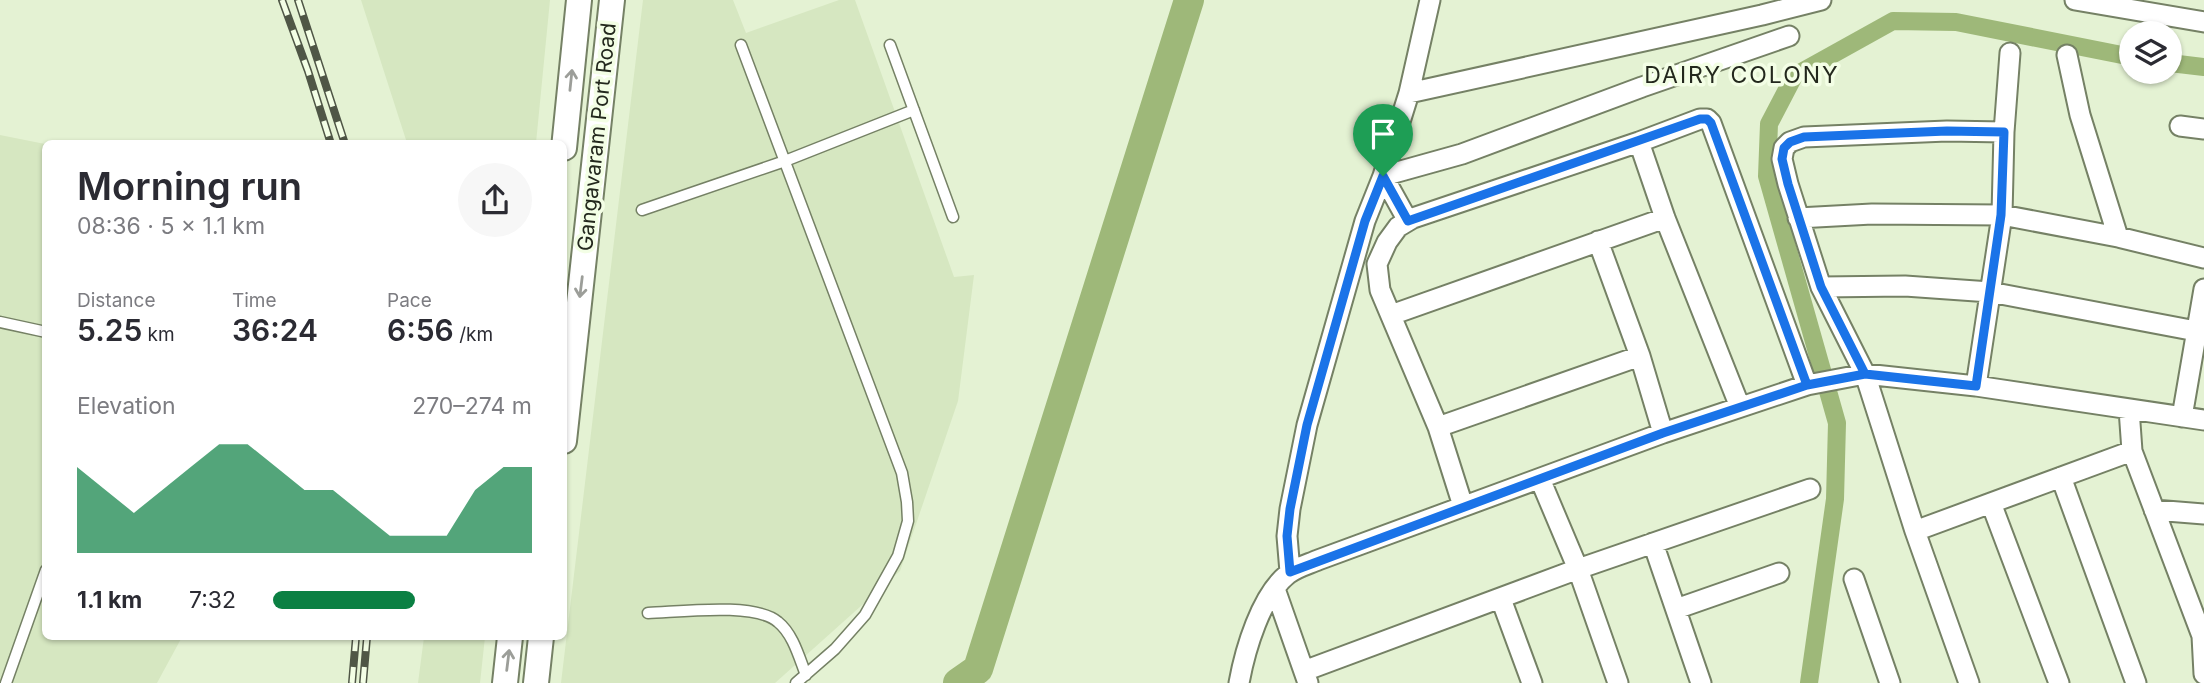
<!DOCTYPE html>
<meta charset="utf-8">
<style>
body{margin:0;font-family:Inter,sans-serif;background:#f7f7f7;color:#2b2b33;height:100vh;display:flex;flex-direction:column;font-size:26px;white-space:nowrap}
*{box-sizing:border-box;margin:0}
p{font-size:23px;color:#7c7c81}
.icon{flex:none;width:38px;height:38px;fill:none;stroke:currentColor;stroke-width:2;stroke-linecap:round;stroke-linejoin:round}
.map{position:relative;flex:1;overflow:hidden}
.side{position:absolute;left:42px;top:140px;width:525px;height:500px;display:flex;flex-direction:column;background:#fff;border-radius:10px;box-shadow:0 2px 5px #0004}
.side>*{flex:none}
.controls{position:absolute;left:2119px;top:21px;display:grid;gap:14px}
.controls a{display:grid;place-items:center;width:63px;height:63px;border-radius:50%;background:#fff;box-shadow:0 2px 5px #0004;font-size:35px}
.pin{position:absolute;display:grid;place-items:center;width:60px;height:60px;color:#fff;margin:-72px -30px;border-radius:50% 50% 50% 0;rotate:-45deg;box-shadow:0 0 7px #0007}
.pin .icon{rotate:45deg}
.round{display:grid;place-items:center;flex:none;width:74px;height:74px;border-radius:37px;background:#f7f7f7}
.summary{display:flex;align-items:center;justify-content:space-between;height:119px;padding:0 35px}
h1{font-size:38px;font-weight:600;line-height:52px}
.stats{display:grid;grid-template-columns:repeat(3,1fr);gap:10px;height:119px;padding:7px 35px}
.stats div{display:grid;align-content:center}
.stats b{font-size:30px;font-weight:600}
.stats small{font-size:19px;font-weight:400}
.stats p{font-size:19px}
.chart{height:196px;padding:14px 35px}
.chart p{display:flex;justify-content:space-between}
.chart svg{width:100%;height:126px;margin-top:7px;fill:#0b8043;opacity:.7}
ul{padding:0 35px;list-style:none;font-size:23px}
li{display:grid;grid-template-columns:112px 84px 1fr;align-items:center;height:52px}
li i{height:18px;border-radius:9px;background:#0b8043}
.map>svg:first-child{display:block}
</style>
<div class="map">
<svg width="2204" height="683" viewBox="0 0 2204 683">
<rect width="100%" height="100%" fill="#e4f2d3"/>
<path fill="#d6e7c1" d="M361,0H550L536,143H407Z
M643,0H733L746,33L839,0H855L954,277L974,275L958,401L900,571L775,683H561Z
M0,135L45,144L46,637H182L157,683H0Z
M424,637H485L480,683H418Z"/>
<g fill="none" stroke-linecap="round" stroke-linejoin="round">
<path stroke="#9eb879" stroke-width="18" d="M2170,63L2204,67
M1809,683L1835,499L1837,423L1767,176L1769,124L1794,76L1893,21L1956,22L2132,57"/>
<path stroke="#9eb879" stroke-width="30" d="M958,683L978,669L1189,0"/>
<defs>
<path id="service" d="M741,45L902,473L907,502L908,521L898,556L865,615L835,649L796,683
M890,45L953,217
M642,210L785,161L914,110
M0,322L46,332
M648,613C679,612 755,602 778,622C793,634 799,657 806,675
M6,683L46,570"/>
<path id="minor" d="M2075,0L2204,22
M2067,55L2080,115L2118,237
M1409,93L1762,15L1821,0
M2180,126L2204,129
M1639,142L1665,218L1740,407
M1798,218L1872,214L2002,215L2118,237L2204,258
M1408,221L1383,176L1462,154L1642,87L1789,36
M1598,241L1640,356L1663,433
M1821,287L1905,286L1990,292L2196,331
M1391,315L1665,218
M1976,386L2002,215L2004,132L2010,53
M2129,409L2132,451L2202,636
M2182,417L2204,289
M1438,427L1640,356
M2061,477L2136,683
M1540,479L1578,569L1618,683
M1991,503L2059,683
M1463,506L1438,427L1380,290L1377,264L1387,242L1398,227L1413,218L1639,142L1700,119H1707L1711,123L1807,385
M2154,510L2204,514
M1915,531L2132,451
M1653,543L1701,683
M1290,572L1287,536L1290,509L1307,425L1365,221L1383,176L1409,93L1430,0
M1854,579L1890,683
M1275,589L1308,683
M1501,599L1532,683
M1676,609L1779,573
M2204,626L2202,636L2204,674
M1304,671L1578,569L1810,489
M1239,683C1245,650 1261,595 1288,574C1297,567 1309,564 1318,560L1663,433L1807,385L1865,374L1976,386L2204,420
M1969,683L1915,531L1865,374L1821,287L1788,184L1782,159L1784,148L1790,142L1804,137L1947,131L2004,132"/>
<path id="tertiary" d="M564,148L579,0
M564,441L612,0
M505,683L510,637
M536,683L541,637"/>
</defs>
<use href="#service" stroke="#758165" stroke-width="13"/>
<use href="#minor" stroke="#758165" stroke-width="23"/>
<use href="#tertiary" stroke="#758165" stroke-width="28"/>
<use href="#service" stroke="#fff" stroke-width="10"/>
<use href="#minor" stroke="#fff" stroke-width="19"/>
<use href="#tertiary" stroke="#fff" stroke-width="24"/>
<defs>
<path id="rail" d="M282,0L308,71L331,144
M298,0L345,144
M352,683L356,637
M363,683L367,637"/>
</defs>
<use href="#rail" stroke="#4f5646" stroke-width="8"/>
<use href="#rail" stroke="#f3fee5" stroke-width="5" stroke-dasharray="16" stroke-linecap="butt"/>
</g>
<defs><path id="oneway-shaft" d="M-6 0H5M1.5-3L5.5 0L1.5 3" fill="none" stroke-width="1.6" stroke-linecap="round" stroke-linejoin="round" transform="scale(1.75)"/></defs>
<g stroke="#9c9e99">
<use href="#oneway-shaft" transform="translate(571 80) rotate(-84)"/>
<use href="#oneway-shaft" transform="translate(581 287) rotate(97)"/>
<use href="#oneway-shaft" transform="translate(508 660) rotate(-83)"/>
</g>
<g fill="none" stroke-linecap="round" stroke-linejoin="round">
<defs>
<path id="route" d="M1383,176L1365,221L1307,425L1290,509L1287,536L1290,572L1663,433L1807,385L1865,374L1821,287L1788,184L1782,159L1784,148L1790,142L1804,137L1947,131L2004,132L2001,215L1976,386L1865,374L1807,385L1711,123L1707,119H1700L1408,221L1383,176"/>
</defs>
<use href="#route" stroke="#fff" stroke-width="14"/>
<use href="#route" stroke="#1a73e8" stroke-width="9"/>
</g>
<g text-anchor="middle" stroke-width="7" stroke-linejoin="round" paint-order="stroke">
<g font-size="21" fill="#23281d" stroke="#f3fee5">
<text transform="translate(597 137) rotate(-84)" y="7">Gangavaram Port Road</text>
</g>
<g font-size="23" letter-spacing="2" fill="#23281d" stroke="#f3fee5">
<text x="1742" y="83">DAIRY COLONY</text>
</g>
</g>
</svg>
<div class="controls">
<a><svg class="icon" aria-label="layers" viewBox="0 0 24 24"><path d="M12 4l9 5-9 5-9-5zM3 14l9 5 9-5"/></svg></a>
</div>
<div class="pin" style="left:1383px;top:176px;background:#1e9e55"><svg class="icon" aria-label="arrive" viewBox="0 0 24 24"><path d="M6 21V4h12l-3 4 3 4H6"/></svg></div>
<section class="side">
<div class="summary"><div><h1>Morning run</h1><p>08:36 · 5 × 1.1 km</p></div><a class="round"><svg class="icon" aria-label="share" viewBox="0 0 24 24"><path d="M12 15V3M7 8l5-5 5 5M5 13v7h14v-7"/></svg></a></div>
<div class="stats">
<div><p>Distance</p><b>5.25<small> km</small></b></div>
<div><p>Time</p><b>36:24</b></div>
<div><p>Pace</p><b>6:56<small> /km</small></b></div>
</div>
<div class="chart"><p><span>Elevation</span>270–274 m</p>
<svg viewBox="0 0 160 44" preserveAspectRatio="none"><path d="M0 44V14L10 22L20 30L30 22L40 14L50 6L60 6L70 14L80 22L90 22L100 30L110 38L120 38L130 38L140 22L150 14L160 14V44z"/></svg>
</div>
<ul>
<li><b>1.1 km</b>7:32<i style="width:55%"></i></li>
</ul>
</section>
</div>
